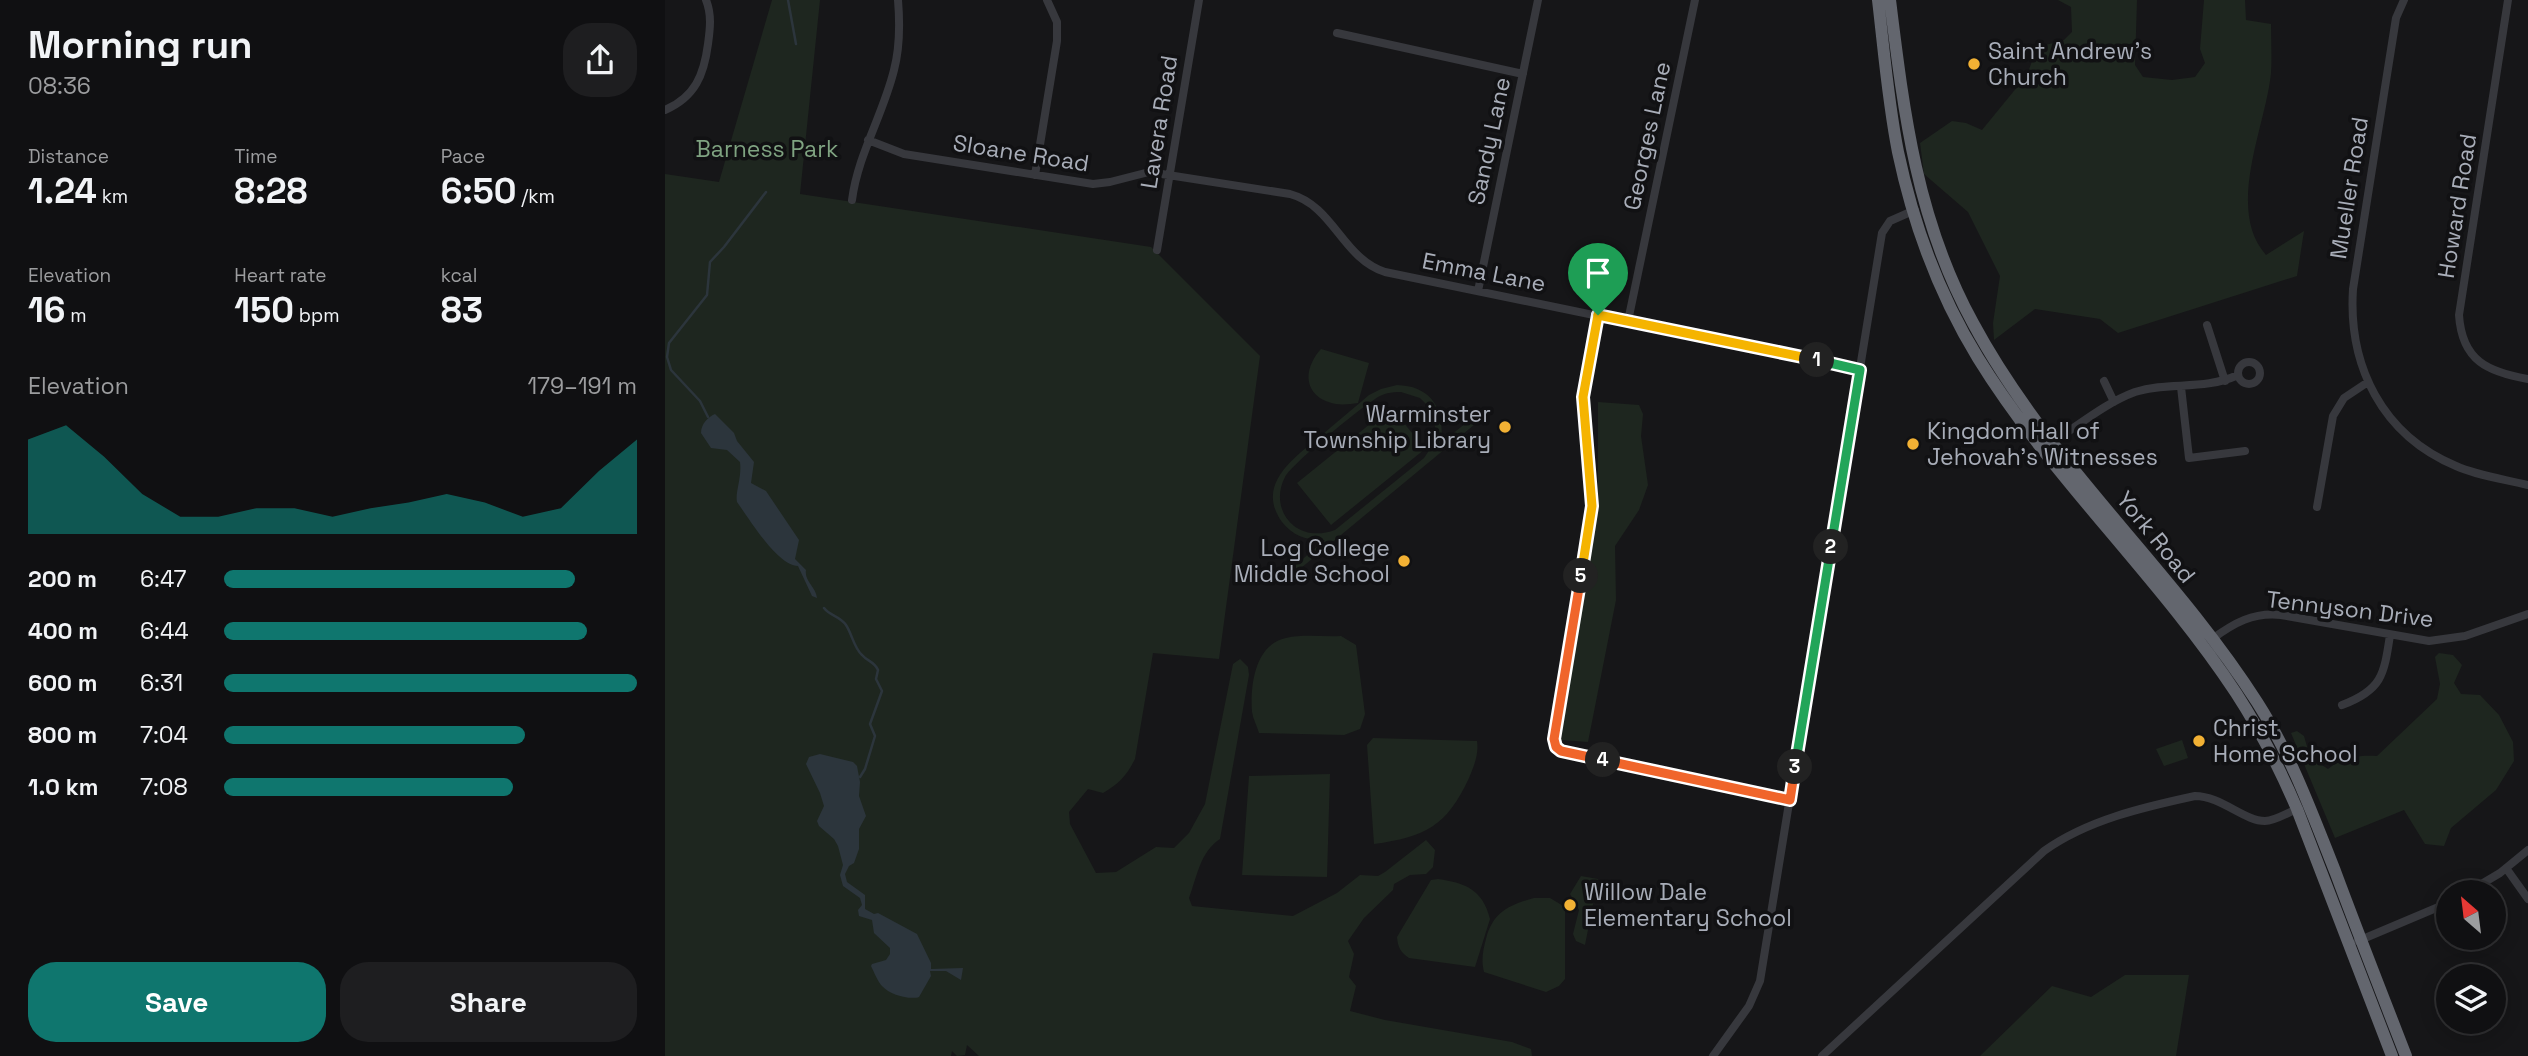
<!DOCTYPE html>
<meta charset="utf-8">
<style>
body{margin:0;font-family:"Space Grotesk",sans-serif;background:#1e1e20;color:#f1f3f6;height:100vh;display:flex;flex-direction:column;font-size:26px;white-space:nowrap}
*{box-sizing:border-box;margin:0}
p{font-size:23px;color:#9c9d9f}
.icon{flex:none;width:38px;height:38px;fill:none;stroke:currentColor;stroke-width:2;stroke-linecap:round;stroke-linejoin:round}
.map{position:relative;flex:1;overflow:hidden}
.drawer{display:flex;flex-direction:column;background:#101012;width:665px}
.drawer>*{flex:none}
.needle{width:46px;rotate:332deg}
.tools{position:absolute;left:1771px;top:880px;display:grid;gap:14px}
.tools a{display:grid;place-items:center;width:70px;height:70px;border-radius:50%;background:#101012;box-shadow:0 4px 18px #0003,0 0 0 2px #303032;font-size:35px}
.pin{position:absolute;display:grid;place-items:center;width:60px;height:60px;color:#fff;margin:-72px -30px;border-radius:50% 50% 50% 0;rotate:-45deg;box-shadow:0 0 7px #0007}
.pin .icon{rotate:45deg}
.km{position:absolute;width:35px;height:35px;margin:-18px;border-radius:50%;background:#222;color:#fff;font-size:19px;line-height:35px;text-align:center}
.round{display:grid;place-items:center;flex:none;width:74px;height:74px;border-radius:28px;background:#1e1e20}
.summary{display:flex;align-items:center;justify-content:space-between;height:119px;padding:0 28px}
h1{font-size:38px;font-weight:800;line-height:52px}
.metrics{display:grid;grid-template-columns:repeat(3,1fr);gap:10px;height:119px;padding:7px 28px}
.metrics div{display:grid;align-content:center}
.metrics b{font-size:35px;font-weight:800}
.metrics small{font-size:19px;font-weight:400}
.metrics p{font-size:19px}
.chart{height:196px;padding:14px 28px}
.chart p{display:flex;justify-content:space-between}
.chart svg{width:100%;height:126px;margin-top:7px;fill:#0f766e;opacity:.7}
.button{display:flex;gap:14px;margin-top:auto;padding:14px 28px}
.button a{flex:1;height:80px;border-radius:28px;background:#0f766e;color:#fff;font-size:28px;font-weight:800;line-height:80px;text-align:center}
.button a+a{background:#1e1e20;color:#f1f3f6}
ul{padding:0 28px;list-style:none;font-size:23px}
li{display:grid;grid-template-columns:112px 84px 1fr;align-items:center;height:52px}
li i{height:18px;border-radius:9px;background:#0f766e}
main{display:flex;flex:1;min-height:0}
.map>svg:first-child{display:block}
</style>
<main>
<section class="drawer">
<div class="summary"><div><h1>Morning run</h1><p>08:36</p></div><a class="round"><svg class="icon" aria-label="share" viewBox="0 0 24 24"><path d="M12 15V3M7 8l5-5 5 5M5 13v7h14v-7"/></svg></a></div>
<div class="metrics">
<div><p>Distance</p><b>1.24<small> km</small></b></div>
<div><p>Time</p><b>8:28</b></div>
<div><p>Pace</p><b>6:50<small> /km</small></b></div>
</div>
<div class="metrics">
<div><p>Elevation</p><b>16<small> m</small></b></div>
<div><p>Heart rate</p><b>150<small> bpm</small></b></div>
<div><p>kcal</p><b>83</b></div>
</div>
<div class="chart"><p><span>Elevation</span>179–191 m</p>
<svg viewBox="0 0 160 44" preserveAspectRatio="none"><path d="M0 44V11L10 6L20 17L30 30L40 38L50 38L60 35L70 35L80 38L90 35L100 33L110 30L120 33L130 38L140 35L150 22L160 11V44z"/></svg>
</div>
<ul>
<li><b>200 m</b>6:47<i style="width:85%"></i></li>
<li><b>400 m</b>6:44<i style="width:88%"></i></li>
<li><b>600 m</b>6:31<i style="width:100%"></i></li>
<li><b>800 m</b>7:04<i style="width:73%"></i></li>
<li><b>1.0 km</b>7:08<i style="width:70%"></i></li>
</ul>
<div class="button"><a>Save</a><a>Share</a></div>
</section>
<div class="map">
<svg width="1863" height="1056" viewBox="0 0 1863 1056">
<rect width="100%" height="100%" fill="#161618"/>
<path fill="#1e261f" fill-rule="evenodd" d="M107,0H155L135,194L486,247L595,356L554,659L488,653L470,759C462,775 454,784 438,793L423,789L404,812L405,824L431,873L451,872L491,847L509,848L524,833L540,804L568,664L575,659L583,667L584,675L555,839C535,852 532,877 524,898L527,906L628,916L672,893L695,875L713,876L720,872L761,840L770,850L768,867L761,874L745,875L729,884L728,890L699,918L683,941L689,954L684,977L691,986L685,1011L720,1020L847,1042L866,1049L867,1056H314L302,1045L300,1055L292,1056L287,1051L286,1056H0V174L54,182Z
M1393,0H1472L1470,65L1478,77L1507,80L1530,77L1540,63L1535,49L1539,0H1580L1581,20L1606,24C1606,40 1607,57 1606,73C1601,126 1560,209 1601,255L1639,231L1632,276L1453,333L1435,319L1370,309L1329,340L1328,323L1335,276L1303,212L1259,174L1255,143L1287,121L1301,123L1317,130L1362,75L1370,53L1377,46L1399,40L1407,32L1406,7Z
M656,349L704,363L693,403C686,404 678,405 671,404C638,398 637,370 656,349Z
M732,385C768,386 780,411 776,443L811,415L815,420L630,573L626,569L660,540C643,541 628,536 617,522C589,483 632,456 658,434C673,421 689,408 704,395L716,389ZM736,392L755,398L766,409L771,431L767,446L759,458L670,530C656,535 641,535 629,526C614,514 611,494 620,477C629,462 693,410 710,399C718,393 726,392 736,392Z
M933,402L974,405L978,414L976,436L983,485L974,510L950,546L951,600L923,742L896,740L933,491Z
M726,407L760,449L666,525L632,483Z
M676,636L691,645L700,714L695,729L679,735L594,733C592,726 588,719 587,712C585,686 590,644 621,638C638,634 658,637 676,636Z
M1774,653L1788,655L1797,665L1789,683L1796,694L1815,695L1834,715L1848,742L1849,761L1831,790L1786,828L1779,846L1760,844L1739,810L1670,838L1626,733L1632,731L1639,736L1645,757L1663,769C1678,757 1693,755 1712,756L1772,699L1775,684L1770,657Z
M708,738L812,741C814,754 809,766 804,778C782,826 760,837 709,844L702,745Z
M1517,740L1523,758L1499,766L1491,749Z
M665,774L662,877L577,875L584,776Z
M916,876L933,879L920,945L911,941L908,934L914,910L905,894Z
M773,879C801,883 818,890 825,919L810,967L744,958C735,952 733,947 732,937L766,880Z
M869,898H885L900,907V979L894,986L881,992L819,972C816,960 818,950 821,939C828,912 844,905 869,898Z
M1460,975H1524L1511,1056H1315L1387,986L1426,997Z"/>
<path fill="#2c353c" d="M50,414L69,433L72,441L89,462L86,483L101,491L134,540L130,559L141,570C139,581 151,587 152,598L147,596L133,566C112,565 85,520 72,502C70,492 77,478 75,462L62,450L46,448L36,433C36,424 43,417 50,414Z
M155,754L188,762L192,766L195,782L194,796L201,816L194,829V849L189,863L184,866L180,874L182,882L200,895V909L209,914L213,913L252,934L266,963V969L298,968L296,980L281,971H265L266,976L254,997C245,1000 225,995 217,986C213,982 209,972 206,966L207,964L221,960L225,954V948L209,933L207,920L194,916L193,910L197,905L195,898L178,886L175,875L178,865L173,846L169,839L154,826L152,821L159,806L155,793L141,764L144,757Z"/>
<g fill="none" stroke-linecap="round" stroke-linejoin="round">
<path stroke="#2c353c" stroke-width="2.5" d="M123,0L131,44
M43,417L35,401L6,370L2,357L4,343L42,295L45,262L59,247L101,192
M159,608C165,616 175,616 181,625C187,634 189,648 197,655C203,662 209,661 213,670L211,679L217,691L205,724L210,736L200,769L195,777"/>
<path stroke="#37383d" stroke-width="8" d="M1739,0L1731,18L1688,289C1683,366 1717,435 1791,466C1813,476 1839,479 1863,485
M1843,0L1794,315C1797,361 1823,372 1863,379
M672,33L858,74
M0,110C30,97 39,75 43,44C45,29 47,15 41,0
M203,140L239,154L428,184L445,182L484,172L625,194C669,206 677,258 720,272L1195,370
M370,175L392,41V22L382,0
M187,200C193,154 218,115 229,70C235,47 235,24 233,0
M492,250L534,0
M813,291L873,0
M933,315L918,397L926,496V516L890,744L898,752L1125,799
M963,321L1030,0
M1542,325L1560,381
M1573 373a11 11 0 1 1 22 0a11 11 0 1 1-22 0Z
M1439,381L1449,402
M1516,387L1524,458L1580,451
M1386,443C1413,426 1440,403 1470,392C1504,381 1538,391 1573,375
M1652,507L1668,416L1679,398L1703,382
M1547,639C1569,623 1588,612 1616,615L1764,641L1800,636L1863,614
M1677,705C1717,690 1719,675 1725,635
M1841,868L1863,899
M1803,892L1835,873L1863,850
M1693,941L1783,903
M1048,1056L1084,1006L1095,981L1217,233L1225,221L1250,210
M1157,1056L1379,851C1422,820 1479,807 1530,796C1556,796 1579,821 1600,821C1610,821 1622,813 1632,809"/>
<path stroke="#63666e" stroke-width="12" d="M1213,0C1219,51 1223,102 1233,152C1248,223 1275,296 1313,358C1387,478 1493,575 1571,693C1595,730 1615,769 1632,809L1727,1056
M1225,0C1239,114 1252,221 1308,323C1383,463 1507,569 1592,702C1626,755 1647,813 1670,871C1693,933 1717,994 1741,1056"/>
</g>
<g fill="none" stroke-linecap="round" stroke-linejoin="round">
<defs>
<path id="split-1" d="M933,315L1152,360"/>
<path id="split-2" d="M1152,360L1195,370L1166,547"/>
<path id="split-3" d="M1130,767L1166,547"/>
<path id="split-4" d="M938,760L1125,800L1130,767"/>
<path id="split-5" d="M916,576L889,739L891,747L896,751L938,760"/>
<path id="split-6" d="M916,576L927,506L918,397L933,315"/>
</defs>
<use href="#split-1" stroke="#fff" stroke-width="14"/>
<use href="#split-2" stroke="#fff" stroke-width="14"/>
<use href="#split-3" stroke="#fff" stroke-width="14"/>
<use href="#split-4" stroke="#fff" stroke-width="14"/>
<use href="#split-5" stroke="#fff" stroke-width="14"/>
<use href="#split-6" stroke="#fff" stroke-width="14"/>
<use href="#split-1" stroke="#f5b400" stroke-width="9"/>
<use href="#split-2" stroke="#22a559" stroke-width="9"/>
<use href="#split-3" stroke="#22a559" stroke-width="9"/>
<use href="#split-4" stroke="#f0652b" stroke-width="9"/>
<use href="#split-5" stroke="#f0652b" stroke-width="9"/>
<use href="#split-6" stroke="#f5b400" stroke-width="9"/>
</g>
<g fill="#f2b134" stroke="#111113" stroke-width="2.5">
<circle cx="1309" cy="64" r="7"/>
<circle cx="840" cy="427" r="7"/>
<circle cx="1248" cy="444" r="7"/>
<circle cx="739" cy="561" r="7"/>
<circle cx="1534" cy="741" r="7"/>
<circle cx="905" cy="905" r="7"/>
</g>
<g text-anchor="middle" stroke-width="7" stroke-linejoin="round" paint-order="stroke">
<g font-size="23" fill="#a8adb8" stroke="#111113" text-anchor="start">
<text x="1323" y="59">Saint Andrew's<tspan x="1323" dy="26">Church</tspan></text>
<text x="826" y="422" text-anchor="end">Warminster<tspan x="826" dy="26">Township Library</tspan></text>
<text x="1262" y="439">Kingdom Hall of<tspan x="1262" dy="26">Jehovah's Witnesses</tspan></text>
<text x="725" y="556" text-anchor="end">Log College<tspan x="725" dy="26">Middle School</tspan></text>
<text x="1548" y="736">Christ<tspan x="1548" dy="26">Home School</tspan></text>
<text x="919" y="900">Willow Dale<tspan x="919" dy="26">Elementary School</tspan></text>
</g>
<g font-size="23" fill="#a8adb8" stroke="#111113">
<text transform="translate(494 122) rotate(-81)" y="8">Lavera Road</text>
<text transform="translate(982 136) rotate(-78)" y="8">Georges Lane</text>
<text transform="translate(824 141) rotate(-78)" y="8">Sandy Lane</text>
<text transform="translate(356 153) rotate(9)" y="8">Sloane Road</text>
<text transform="translate(1684 188) rotate(-81)" y="8">Mueller Road</text>
<text transform="translate(1792 206) rotate(-81)" y="8">Howard Road</text>
<text transform="translate(819 272) rotate(11)" y="8">Emma Lane</text>
<text transform="translate(1491 537) rotate(51)" y="8">York Road</text>
<text transform="translate(1685 609) rotate(7)" y="8">Tennyson Drive</text>
</g>
<g font-size="23" fill="#7fa381" stroke="#111113">
<text x="102" y="157">Barness Park</text>
</g>
</g>
</svg>
<div class="tools">
<a><svg class="needle" viewBox="-14 -14 28 28"><path d="M0-13l5 13h-10z" fill="#e53935"/><path d="M0 13l5-13h-10z" fill="#9c9d9f"/></svg></a>
<a><svg class="icon" aria-label="layers" viewBox="0 0 24 24"><path d="M12 4l9 5-9 5-9-5zM3 14l9 5 9-5"/></svg></a>
</div>
<div class="pin" style="left:933px;top:315px;background:#1e9e55"><svg class="icon" aria-label="arrive" viewBox="0 0 24 24"><path d="M6 21V4h12l-3 4 3 4H6"/></svg></div>
<b class="km" style="left:1152px;top:360px">1</b>
<b class="km" style="left:1166px;top:547px">2</b>
<b class="km" style="left:1130px;top:767px">3</b>
<b class="km" style="left:938px;top:760px">4</b>
<b class="km" style="left:916px;top:576px">5</b>
</div>
</main>
